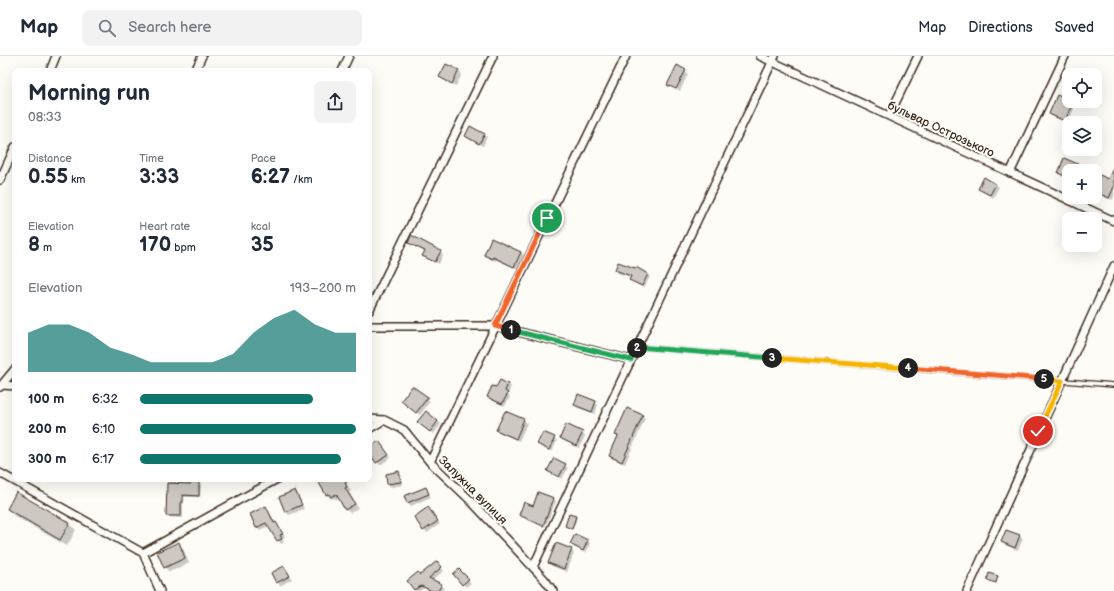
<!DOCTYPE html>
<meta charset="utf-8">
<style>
body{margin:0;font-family:"Balsamiq Sans",sans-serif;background:#f2f2f3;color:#1f2937;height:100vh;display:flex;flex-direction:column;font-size:15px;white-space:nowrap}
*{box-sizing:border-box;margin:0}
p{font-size:13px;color:#747a83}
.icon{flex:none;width:22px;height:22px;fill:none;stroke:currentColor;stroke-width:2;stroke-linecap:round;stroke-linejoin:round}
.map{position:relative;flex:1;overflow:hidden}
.side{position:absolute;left:12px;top:12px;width:360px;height:414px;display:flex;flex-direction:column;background:#fff;border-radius:8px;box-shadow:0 4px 16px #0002}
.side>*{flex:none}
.tools{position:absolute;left:1062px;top:12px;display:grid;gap:8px}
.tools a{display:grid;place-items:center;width:40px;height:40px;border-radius:8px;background:#fff;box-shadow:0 4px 16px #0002;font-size:20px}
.pin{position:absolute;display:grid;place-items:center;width:34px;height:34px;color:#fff;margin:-17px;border:2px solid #fff;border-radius:50%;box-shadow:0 1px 4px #0007}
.km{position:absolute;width:20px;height:20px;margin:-10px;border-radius:50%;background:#222;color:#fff;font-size:11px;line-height:20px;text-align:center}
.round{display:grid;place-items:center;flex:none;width:42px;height:42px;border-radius:8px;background:#f2f2f3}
.summary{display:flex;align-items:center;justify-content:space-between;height:68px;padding:0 16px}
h1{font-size:22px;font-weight:700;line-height:30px}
.figures{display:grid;grid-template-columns:repeat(3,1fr);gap:6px;height:68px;padding:4px 16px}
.figures div{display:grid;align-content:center}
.figures b{font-size:20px;font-weight:700}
.figures small{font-size:11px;font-weight:400}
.figures p{font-size:11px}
.chart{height:112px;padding:8px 16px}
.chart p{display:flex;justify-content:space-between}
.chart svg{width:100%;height:72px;margin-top:4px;fill:#0f766e;opacity:.7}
ul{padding:0 16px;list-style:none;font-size:13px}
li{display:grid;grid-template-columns:64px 48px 1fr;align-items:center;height:30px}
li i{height:10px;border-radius:5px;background:#0f766e}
header{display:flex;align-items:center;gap:24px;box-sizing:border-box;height:56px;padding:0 20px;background:#fff;border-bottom:1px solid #e0e1e3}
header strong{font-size:19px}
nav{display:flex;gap:22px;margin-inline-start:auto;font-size:14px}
.search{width:280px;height:36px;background:#f2f2f3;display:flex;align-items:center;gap:10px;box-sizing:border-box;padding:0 14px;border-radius:8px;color:#747a83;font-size:15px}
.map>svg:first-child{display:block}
</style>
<header>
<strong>Map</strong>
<div class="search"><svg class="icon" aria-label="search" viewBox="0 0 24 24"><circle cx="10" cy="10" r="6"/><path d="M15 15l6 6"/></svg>Search here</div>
<nav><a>Map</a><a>Directions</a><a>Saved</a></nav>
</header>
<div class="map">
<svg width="1114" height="535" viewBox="0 0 1114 535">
<rect width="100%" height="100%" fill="#fdfcf7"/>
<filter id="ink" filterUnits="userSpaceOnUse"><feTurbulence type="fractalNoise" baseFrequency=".025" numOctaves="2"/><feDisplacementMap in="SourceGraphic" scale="8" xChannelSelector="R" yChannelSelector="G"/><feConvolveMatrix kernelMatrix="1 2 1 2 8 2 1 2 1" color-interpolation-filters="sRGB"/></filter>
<g filter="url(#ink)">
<path fill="#0003" d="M447,9L459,15L462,18L456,30L444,24L441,21Z
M685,15L688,18L680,35L668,28Z
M1072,47L1075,50L1068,67L1053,61L1050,58Z
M484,78L487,81L483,90L469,83L466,80Z
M1065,103L1085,115H1069V123L1062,120L1059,117Z
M1114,113V140L1112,144L1098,138L1095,134L1109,124Z
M995,128L999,131L993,142L979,133Z
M409,186L440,196L443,199L439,208L426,202L423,199L425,196L412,189Z
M521,196L524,199L518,213L496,204L495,205L488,202L485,199Z
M616,214L648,219L650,221L644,232L633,226L630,223L631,221L618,217Z
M508,328L511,331L508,338L510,341L505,350L491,344L488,341L497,333Z
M427,342L430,345L420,359L405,348Z
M595,346L598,349L595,358L578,352L575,349Z
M506,356L524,364L527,367L519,385L500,377L497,374Z
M642,360L645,363L625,408L613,403L610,400L618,381L616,378Z
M438,365L441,368L434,378L422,369Z
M582,377L585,380L579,392L564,385L561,382Z
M554,382L557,385L552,396L541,391L538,388Z
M379,386L391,402L380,409L375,403L369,406V393Z
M555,403L568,412L562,423L548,415Z
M398,416L401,419L403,429L391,431L388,428L387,418Z
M169,423H177V428L192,429L199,427L201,429L200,441H184V448H183V462L169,461L167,460Z
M328,423H344L351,435L349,436L358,452L350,457L345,453L339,442L336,444L334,442L331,443L327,439Z
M426,432L431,441L411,450L408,447Z
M295,436L298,439L304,453L289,459L286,456L280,442Z
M539,437L554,443L556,445L545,471L522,461L520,459L533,451Z
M17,438L70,468L76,474L67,490L14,460L8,453Z
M266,451L285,481L282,483L284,486L281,488L269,470L260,474L257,471Z
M428,452L440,468L427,477L424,474Z
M575,461L577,462L573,473L567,471L566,470Z
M1020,480L1023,483L1018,494L1005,489L1002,486Z
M587,484L590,487L586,497L574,491L571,488Z
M178,488L183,492L189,507L169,516L165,511Z
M571,494L574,497L567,516L552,510L549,507Z
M440,510L444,515L432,524L441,528L444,532L443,535H430L424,532L420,535H416L409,525Z
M284,511L292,523L280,530L272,517Z
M459,514L471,527L466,531L454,518Z"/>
<path fill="#cdc8c2" stroke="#3b2a1e" d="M446,8L459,14L452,28L439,21Z
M677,9L686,14L676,33L667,29Z
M1057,39L1073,46L1065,65L1049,58Z
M470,70L485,78L479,88L465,80Z
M1064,102L1094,115H1069V122L1058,117Z
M1114,110V131L1109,142L1095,136V131L1100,119L1108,123Z
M984,121L996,128L990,139L978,133Z
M411,179L441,195L435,206L422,200L425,195L408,187Z
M491,182L521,196L514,211L493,201L492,203L484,199Z
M618,206L635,212L636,211L648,218L642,230L629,224L631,220L615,214Z
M500,324L508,328L505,335L508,337L502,348L487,341L492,330L496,331Z
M412,330L428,341L416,357L401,345Z
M578,338L596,345L592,356L574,349Z
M627,352L643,359L622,406L609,400L618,380L615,379Z
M426,355L438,365L430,376L417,366Z
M505,355L524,363L516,383L496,374Z
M566,368L583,376L576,390L560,382Z
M543,376L555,381L549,394L537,388Z
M379,385L389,399L376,407L369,396V391Z
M554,402L566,408L559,421L547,415Z
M399,415L401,426L387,428L386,418Z
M326,423H351L345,427L347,431L345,432L355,448L345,454L336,438L331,441L329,438L326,439L319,427Z
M191,426H199V440L183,439V446H181V460H166L167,427L191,428Z
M426,431L429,438L407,447L404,440Z
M295,434L302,449L285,456L279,441Z
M16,436L70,467L60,484L7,453Z
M538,436L554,442L543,470L519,459L524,446L533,450Z
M266,450L274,467L276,466L283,478L280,479L282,483L277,485L266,467L256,472L250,458Z
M428,451L438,465L423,475L414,461Z
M569,458L576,460L572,473L565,470Z
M1006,474L1020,479L1015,492L1001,486Z
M575,478L588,484L583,495L570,488Z
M179,486L185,502L164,512L157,496Z
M556,487L572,493L564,513L548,507Z
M437,505L442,511L429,522L442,528L438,535H432L421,530L414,534L407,525L418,516L420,519Z
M284,510L290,520L276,527L271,517Z
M459,513L469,523L462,529L453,518Z
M989,517L998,520L996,527L987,524Z"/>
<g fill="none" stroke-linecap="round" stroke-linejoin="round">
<defs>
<path id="lane" d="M637,291L1114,329"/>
<path id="street" d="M760,0L1114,165
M50,15L56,0
M195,15L202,0
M342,15L349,0
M889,60L918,0
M1010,117L1065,0
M0,124L15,91
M369,255L493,0
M369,270H495L631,304
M3,329L15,330
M0,331L15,313
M369,363L384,364L404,374L430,406L471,445L545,524L553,535
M369,373L384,364
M430,406L626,0
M0,417L143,497
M533,511L775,0
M160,535L143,497L277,423
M967,535L1114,210"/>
</defs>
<use href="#lane" stroke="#3b2a1e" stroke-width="6"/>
<use href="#street" stroke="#3b2a1e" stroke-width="10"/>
<use href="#lane" stroke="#fdfcf7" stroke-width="3.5"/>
<use href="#street" stroke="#fdfcf7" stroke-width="7"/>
</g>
</g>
<g fill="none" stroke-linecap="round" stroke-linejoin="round" filter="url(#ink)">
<defs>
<path id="split-1" d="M511,274L495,270L547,162"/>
<path id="split-2" d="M511,274L631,304L637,292"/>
<path id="split-3" d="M637,292V291L772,302"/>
<path id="split-4" d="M772,302L908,312"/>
<path id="split-5" d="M908,312L1044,323"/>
<path id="split-6" d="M1038,375L1062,325L1044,323"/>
</defs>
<use href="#split-1" stroke="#fff" stroke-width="8"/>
<use href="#split-2" stroke="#fff" stroke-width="8"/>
<use href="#split-3" stroke="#fff" stroke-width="8"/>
<use href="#split-4" stroke="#fff" stroke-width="8"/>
<use href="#split-5" stroke="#fff" stroke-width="8"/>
<use href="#split-6" stroke="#fff" stroke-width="8"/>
<use href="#split-1" stroke="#f0652b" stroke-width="5"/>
<use href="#split-2" stroke="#22a559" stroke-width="5"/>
<use href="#split-3" stroke="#22a559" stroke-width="5"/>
<use href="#split-4" stroke="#f5b400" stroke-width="5"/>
<use href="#split-5" stroke="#f0652b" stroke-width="5"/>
<use href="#split-6" stroke="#f5b400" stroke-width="5"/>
</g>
<g text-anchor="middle" stroke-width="4" stroke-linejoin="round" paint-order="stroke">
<g font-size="12" fill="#3b2a1e" stroke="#fdfcf7">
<text transform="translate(941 73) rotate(25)" y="4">бульвар Острозького</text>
<text transform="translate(473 434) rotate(45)" y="4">Залужна вулиця</text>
</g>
</g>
</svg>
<div class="tools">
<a><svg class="icon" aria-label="locate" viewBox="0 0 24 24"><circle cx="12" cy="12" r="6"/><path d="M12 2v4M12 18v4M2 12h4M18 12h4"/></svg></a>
<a><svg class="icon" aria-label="layers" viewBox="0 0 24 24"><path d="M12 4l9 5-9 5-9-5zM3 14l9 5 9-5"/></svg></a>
<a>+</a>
<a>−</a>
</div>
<div class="pin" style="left:547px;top:162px;background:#1e9e55"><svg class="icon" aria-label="arrive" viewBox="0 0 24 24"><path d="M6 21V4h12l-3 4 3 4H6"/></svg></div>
<div class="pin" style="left:1038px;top:375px;background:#d93025"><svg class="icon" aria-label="check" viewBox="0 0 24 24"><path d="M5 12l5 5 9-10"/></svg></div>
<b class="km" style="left:511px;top:274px">1</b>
<b class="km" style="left:637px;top:292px">2</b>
<b class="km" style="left:772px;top:302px">3</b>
<b class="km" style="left:908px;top:312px">4</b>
<b class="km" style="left:1044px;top:323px">5</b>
<section class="side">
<div class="summary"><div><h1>Morning run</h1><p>08:33</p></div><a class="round"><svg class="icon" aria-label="share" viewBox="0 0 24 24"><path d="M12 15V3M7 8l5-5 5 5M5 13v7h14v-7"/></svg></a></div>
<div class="figures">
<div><p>Distance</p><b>0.55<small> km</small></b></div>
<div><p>Time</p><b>3:33</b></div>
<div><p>Pace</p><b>6:27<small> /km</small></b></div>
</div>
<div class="figures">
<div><p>Elevation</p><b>8<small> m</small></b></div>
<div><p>Heart rate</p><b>170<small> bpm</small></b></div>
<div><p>kcal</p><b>35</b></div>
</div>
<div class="chart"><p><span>Elevation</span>193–200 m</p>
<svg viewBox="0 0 160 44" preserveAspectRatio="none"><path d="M0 44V20L10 15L20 15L30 20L40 29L50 33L60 38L70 38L80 38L90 38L100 33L110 20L120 11L130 6L140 15L150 20L160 20V44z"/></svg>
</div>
<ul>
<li><b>100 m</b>6:32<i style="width:80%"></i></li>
<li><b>200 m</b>6:10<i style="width:100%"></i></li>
<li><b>300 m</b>6:17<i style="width:93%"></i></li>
</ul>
</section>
</div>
